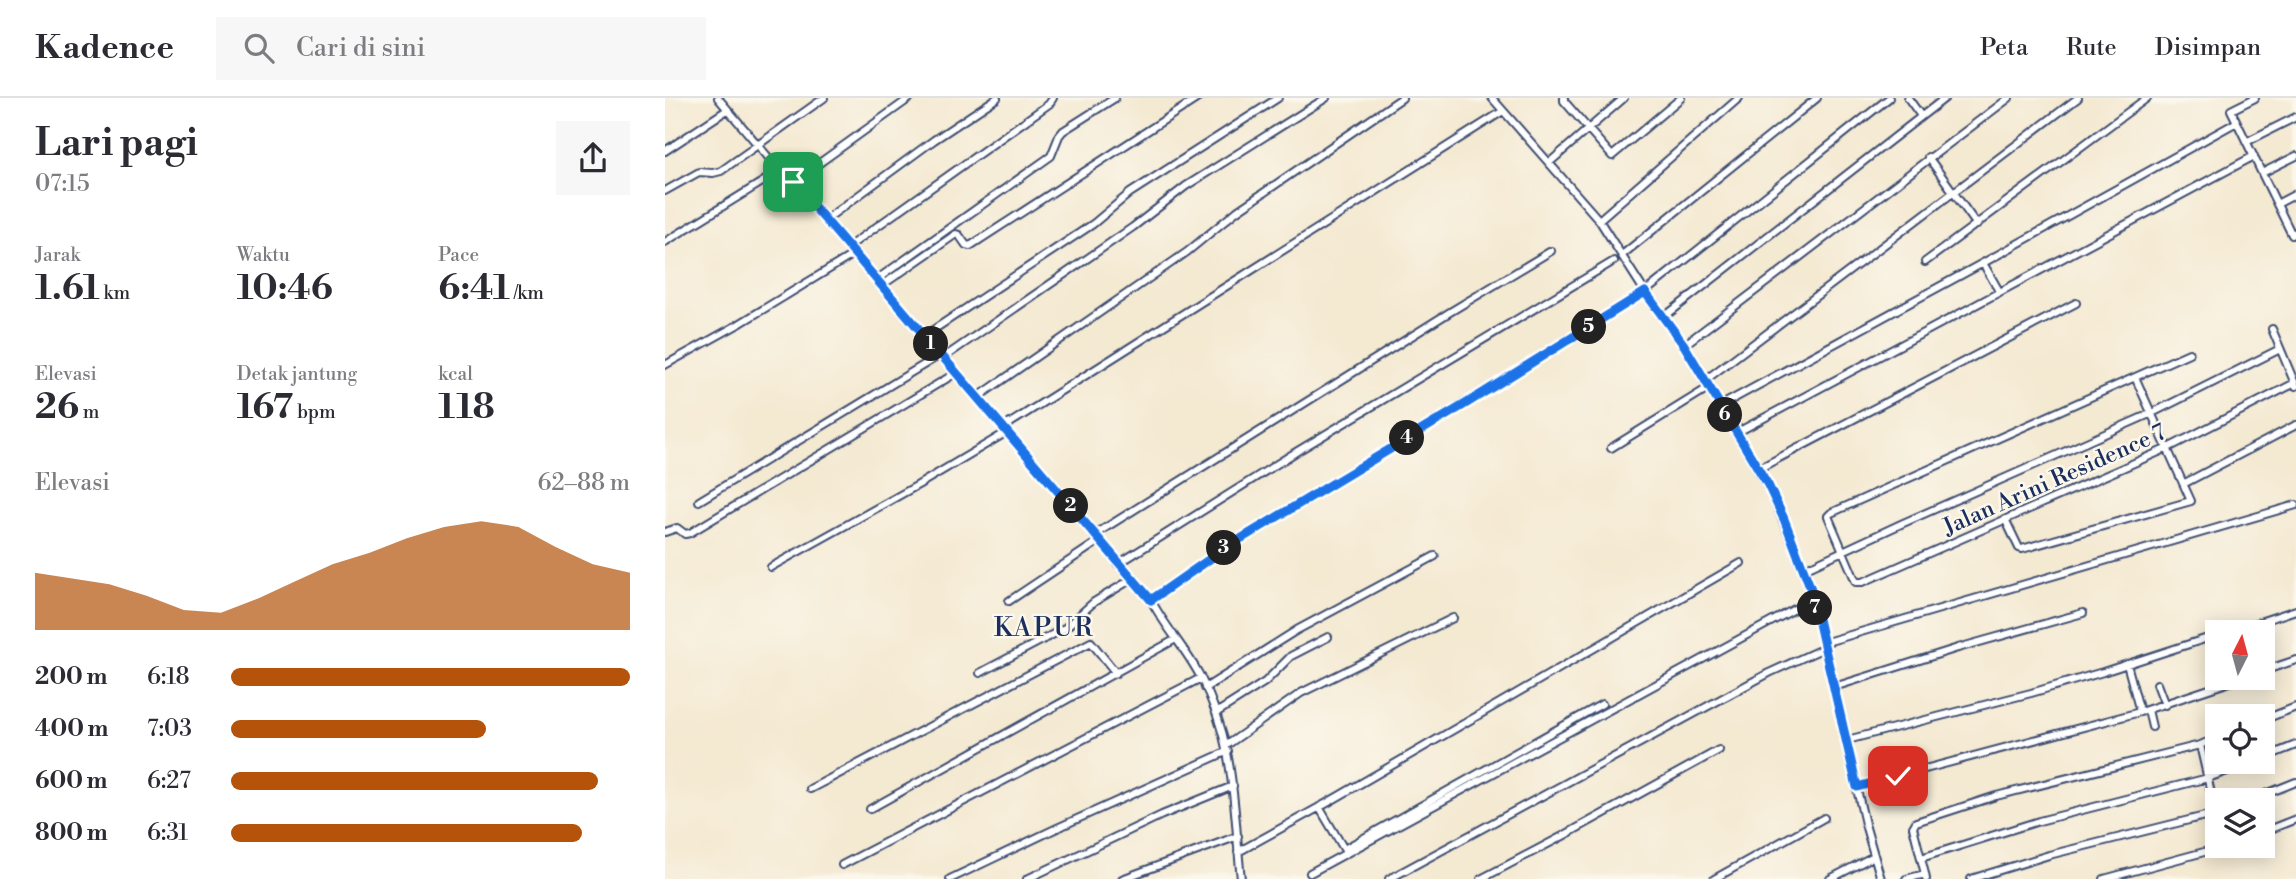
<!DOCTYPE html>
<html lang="id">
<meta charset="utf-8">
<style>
body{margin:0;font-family:"Libre Bodoni",serif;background:#f7f7f7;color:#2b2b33;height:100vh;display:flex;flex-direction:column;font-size:26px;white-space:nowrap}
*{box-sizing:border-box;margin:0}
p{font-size:23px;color:#7c7c81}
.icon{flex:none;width:38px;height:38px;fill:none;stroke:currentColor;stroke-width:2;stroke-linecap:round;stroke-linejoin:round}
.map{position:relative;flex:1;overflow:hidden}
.panel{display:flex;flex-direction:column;background:#fff;width:665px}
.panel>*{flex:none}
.needle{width:46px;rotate:6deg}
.controls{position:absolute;left:1540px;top:522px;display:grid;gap:14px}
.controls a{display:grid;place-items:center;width:70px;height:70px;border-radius:0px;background:#fff;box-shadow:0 4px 18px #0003;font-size:35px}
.pin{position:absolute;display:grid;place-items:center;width:60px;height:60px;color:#fff;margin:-30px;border-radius:14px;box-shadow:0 4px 10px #0006}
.km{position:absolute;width:35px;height:35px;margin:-18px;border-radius:50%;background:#222;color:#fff;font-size:19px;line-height:35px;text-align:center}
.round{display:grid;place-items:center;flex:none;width:74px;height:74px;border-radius:0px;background:#f7f7f7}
.overview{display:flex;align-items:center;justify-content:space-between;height:119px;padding:0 35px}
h1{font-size:38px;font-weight:700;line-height:52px}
.metrics{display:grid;grid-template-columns:repeat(3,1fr);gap:10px;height:119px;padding:7px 35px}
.metrics div{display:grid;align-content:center}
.metrics b{font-size:35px;font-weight:700}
.metrics small{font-size:19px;font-weight:400}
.metrics p{font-size:19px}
.chart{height:196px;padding:14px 35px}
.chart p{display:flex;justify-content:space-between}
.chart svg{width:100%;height:126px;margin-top:7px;fill:#b45309;opacity:.7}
ul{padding:0 35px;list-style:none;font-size:23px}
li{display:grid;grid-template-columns:112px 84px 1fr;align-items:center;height:52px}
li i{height:18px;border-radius:9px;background:#b45309}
header{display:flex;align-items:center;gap:42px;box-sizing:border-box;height:98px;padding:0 35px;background:#fff;border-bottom:2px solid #e1e1e2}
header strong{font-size:33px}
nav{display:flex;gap:38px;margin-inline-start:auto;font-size:24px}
.search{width:490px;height:63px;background:#f7f7f7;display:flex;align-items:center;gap:18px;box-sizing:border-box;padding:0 24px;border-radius:0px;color:#7c7c81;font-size:26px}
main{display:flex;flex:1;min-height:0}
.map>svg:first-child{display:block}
</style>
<header>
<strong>Kadence</strong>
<div class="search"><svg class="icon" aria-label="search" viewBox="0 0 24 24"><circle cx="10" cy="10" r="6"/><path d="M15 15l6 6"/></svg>Cari di sini</div>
<nav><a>Peta</a><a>Rute</a><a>Disimpan</a></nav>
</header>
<main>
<section class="panel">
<div class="overview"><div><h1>Lari pagi</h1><p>07:15</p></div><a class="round"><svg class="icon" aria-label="share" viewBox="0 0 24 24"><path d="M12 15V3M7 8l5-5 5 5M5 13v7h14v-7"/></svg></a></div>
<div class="metrics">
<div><p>Jarak</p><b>1.61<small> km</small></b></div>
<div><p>Waktu</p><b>10:46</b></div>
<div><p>Pace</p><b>6:41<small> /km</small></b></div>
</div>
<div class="metrics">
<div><p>Elevasi</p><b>26<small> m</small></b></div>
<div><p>Detak jantung</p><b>167<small> bpm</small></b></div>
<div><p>kcal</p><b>118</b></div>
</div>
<div class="chart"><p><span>Elevasi</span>62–88 m</p>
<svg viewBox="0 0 160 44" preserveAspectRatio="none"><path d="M0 44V24L10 26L20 28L30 32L40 37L50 38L60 33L70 27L80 21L90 17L100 12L110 8L120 6L130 8L140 15L150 21L160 24V44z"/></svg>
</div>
<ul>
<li><b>200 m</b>6:18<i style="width:100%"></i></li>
<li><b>400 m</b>7:03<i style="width:64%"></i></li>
<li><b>600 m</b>6:27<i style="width:92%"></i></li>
<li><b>800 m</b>6:31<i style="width:88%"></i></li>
</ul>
</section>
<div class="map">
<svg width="1631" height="781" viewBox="0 0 1631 781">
<rect width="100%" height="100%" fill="#fbf7ec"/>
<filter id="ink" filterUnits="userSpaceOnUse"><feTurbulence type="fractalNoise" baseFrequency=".0143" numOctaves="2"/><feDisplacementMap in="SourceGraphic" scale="14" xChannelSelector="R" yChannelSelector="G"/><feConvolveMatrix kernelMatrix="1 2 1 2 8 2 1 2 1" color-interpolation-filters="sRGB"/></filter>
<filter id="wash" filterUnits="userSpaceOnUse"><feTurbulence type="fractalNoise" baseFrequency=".00686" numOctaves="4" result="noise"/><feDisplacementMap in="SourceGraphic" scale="28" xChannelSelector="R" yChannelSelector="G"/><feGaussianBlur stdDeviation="1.57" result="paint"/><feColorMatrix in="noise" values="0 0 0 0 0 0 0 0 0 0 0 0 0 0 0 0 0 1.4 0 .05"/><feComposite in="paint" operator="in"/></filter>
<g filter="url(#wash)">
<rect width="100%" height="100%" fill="#f4e9d1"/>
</g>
<g filter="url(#ink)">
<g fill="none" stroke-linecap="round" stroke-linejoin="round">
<defs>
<path id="minor" d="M53,0L115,73L128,84L486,502C500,529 521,551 535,578C571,646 568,708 576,781
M827,0L934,122L980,194L1019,247L1107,396L1146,491L1200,726L1216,781
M899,0V3L947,58L1016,0
M1243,0L1256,18
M1590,0L1566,12L1627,137L1631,134
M1581,44L1631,19
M0,53L62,12
M1263,59L1312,127
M885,64L959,0
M1597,75L1631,58
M128,84L245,0
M0,93L34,74L48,75L56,73L159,0
M1612,106L1631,96
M160,122L269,42L332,0
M934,122L1074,0
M0,144L115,73
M183,149L384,6L388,0
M957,157L1152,0
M1260,164L1482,0
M1318,165L1334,193
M211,182L386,58L394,38L398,33L450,0
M216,188L291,136L294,137L301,147L305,148L533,0
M999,219L1280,0
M1607,231L1631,288
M259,238L428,126L465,95L613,0
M1019,247L1344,0
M1524,255L1166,415L1163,418L1191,484H1198L1503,350L1630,285
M278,260L468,129L521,88L661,0
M0,267L74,226L189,156
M1039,283L1413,0
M313,299L522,154L572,113L737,0
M1055,308L1318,165L1572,24
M339,329L838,13
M1071,335L1589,58
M946,350L1043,290
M1093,371L1411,205
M1520,385L1631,327
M34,403L275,257
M1341,423L1354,450L1357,451L1526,403L1470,279
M0,434L12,430L20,436L25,435L291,275
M429,437L785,214L886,153
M453,466L631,354L949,163
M106,469L253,387L342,334
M1139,471L1236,426L1487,315L1615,251
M486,502L562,449L801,305L980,194L1224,0
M344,503L434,443
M1564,534L1631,512
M1158,545L1631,407
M1462,566L1475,614
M1598,573L1631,562
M315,575L400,530L429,504L467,481
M1492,586L1500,607
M1169,589L1293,550L1418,515
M540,590L632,532L770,458
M1483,612L1487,629
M551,615L600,584L626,558L663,539
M1598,622L1631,609
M1182,642L1366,595L1438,574L1552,537
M562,647L636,595L788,520
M1535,647L1552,721
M1598,660L1631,647
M1192,689L1475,614L1580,579
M145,691L426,544L451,575
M1586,702L1631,684
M654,709L679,751L937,606
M205,711L511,541
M1598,734L1631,721
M573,754L662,705L1076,465
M1256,760L1374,723L1543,680L1590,663
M177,767L536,580
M645,775L1148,501
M1260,776L1248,729L1251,724L1331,698L1535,647L1552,640
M285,781L390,731L563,653
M362,781L497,717L568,688
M457,781L573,738
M724,781L1104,575L1159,550
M816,781L898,738L1054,652
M1049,781L1159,720
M1165,781L1209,758
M1241,781L1260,776L1261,781
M1306,781L1384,757L1552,715
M1439,781L1565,747"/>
</defs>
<use href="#minor" stroke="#3c4b6f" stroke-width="10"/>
<use href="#minor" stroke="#fff" stroke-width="6"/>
</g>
</g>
<g fill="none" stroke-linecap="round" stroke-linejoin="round" filter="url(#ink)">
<defs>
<path id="route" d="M128,84L486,502L562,449L802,305L980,194L1019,247L1103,387L1119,421L1146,491L1192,689L1233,678"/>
</defs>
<use href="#route" stroke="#fff" stroke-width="14"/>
<use href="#route" stroke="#1a73e8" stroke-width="9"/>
</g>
<g text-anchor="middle" stroke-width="5" stroke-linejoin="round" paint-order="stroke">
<g font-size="23" fill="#1b2f5e" stroke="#fbf7ec">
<text transform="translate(1389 381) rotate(-24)" y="8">Jalan Arini Residence 7</text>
</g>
<g font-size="26" letter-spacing="2" fill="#1b2f5e" stroke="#fbf7ec">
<text x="379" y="538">KAPUR</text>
</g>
</g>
</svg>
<div class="controls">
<a><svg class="needle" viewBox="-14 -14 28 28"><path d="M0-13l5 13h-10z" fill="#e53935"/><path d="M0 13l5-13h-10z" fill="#7c7c81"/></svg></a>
<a><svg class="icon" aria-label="locate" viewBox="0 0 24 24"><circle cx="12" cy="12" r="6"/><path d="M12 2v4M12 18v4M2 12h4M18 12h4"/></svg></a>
<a><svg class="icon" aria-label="layers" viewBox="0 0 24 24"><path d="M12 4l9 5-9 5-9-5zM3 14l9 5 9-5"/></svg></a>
</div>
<div class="pin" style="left:128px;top:84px;background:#1e9e55"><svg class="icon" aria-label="arrive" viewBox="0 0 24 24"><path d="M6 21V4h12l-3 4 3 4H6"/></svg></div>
<div class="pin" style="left:1233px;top:678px;background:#d93025"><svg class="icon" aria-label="check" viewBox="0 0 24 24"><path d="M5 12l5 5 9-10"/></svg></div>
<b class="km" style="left:266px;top:246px">1</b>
<b class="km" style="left:406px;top:408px">2</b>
<b class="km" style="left:559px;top:450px">3</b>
<b class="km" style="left:742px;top:340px">4</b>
<b class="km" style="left:924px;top:229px">5</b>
<b class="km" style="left:1060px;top:317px">6</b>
<b class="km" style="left:1150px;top:510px">7</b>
</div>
</main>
